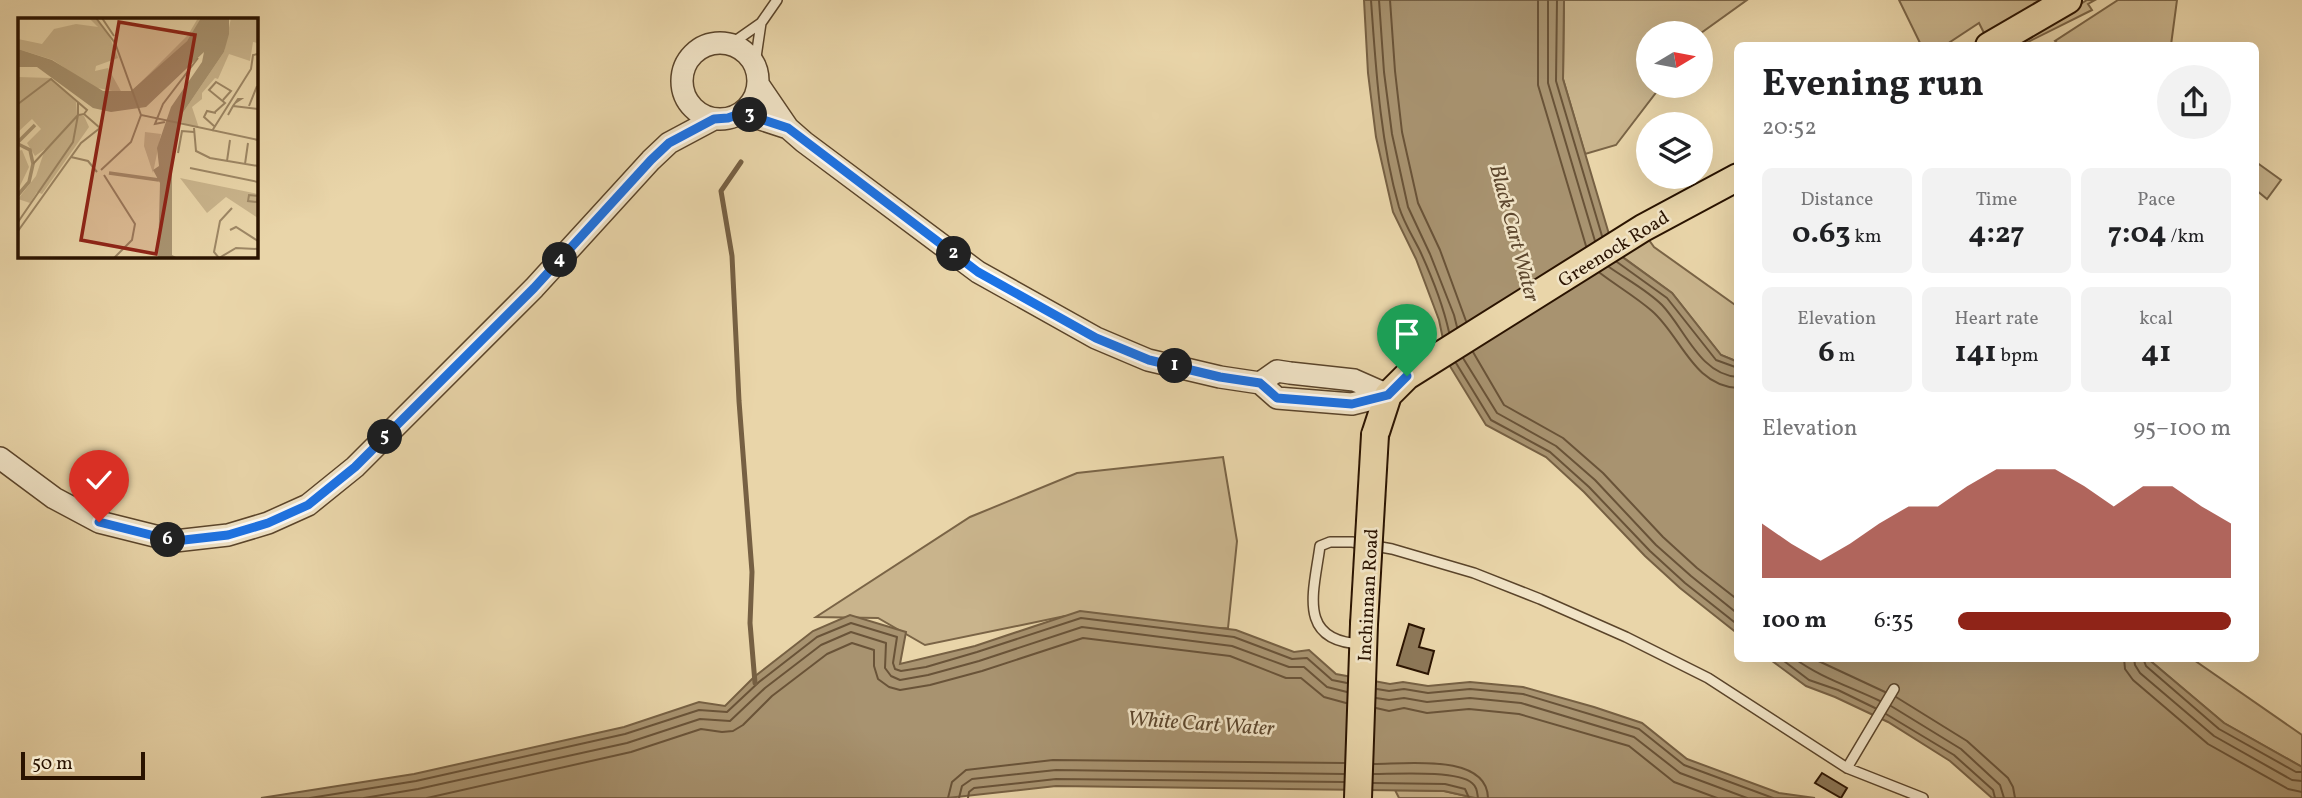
<!DOCTYPE html>
<meta charset="utf-8">
<style>
body{margin:0;font-family:Vollkorn,serif;background:#f2f2f2;color:#202124;height:100vh;display:flex;flex-direction:column;font-size:26px;white-space:nowrap}
*{box-sizing:border-box;margin:0}
p{font-size:23px;color:#757577}
.icon{flex:none;width:38px;height:38px;fill:none;stroke:currentColor;stroke-width:2;stroke-linecap:round;stroke-linejoin:round}
.map{position:relative;flex:1;overflow:hidden}
.side{position:absolute;left:1734px;top:42px;width:525px;height:620px;display:flex;flex-direction:column;background:#fff;border-radius:10px;box-shadow:0 7px 28px #0002}
.side>*{flex:none}
.needle{width:46px;rotate:80deg}
.fabs{position:absolute;left:1636px;top:21px;display:grid;gap:14px}
.fabs a{display:grid;place-items:center;width:77px;height:77px;border-radius:50%;background:#fff;box-shadow:0 7px 28px #0002;font-size:35px}
.scale{position:absolute;left:21px;bottom:18px;width:124px;box-sizing:border-box;padding-left:7px;border:4px solid #2a1300;border-top:0;font-size:19px;line-height:24px;white-space:nowrap;color:#2a1300;-webkit-text-stroke:5px #f1e4c7;paint-order:stroke}
.pin{position:absolute;display:grid;place-items:center;width:60px;height:60px;color:#fff;margin:-72px -30px;border-radius:50% 50% 50% 0;rotate:-45deg;box-shadow:0 0 7px #0007}
.pin .icon{rotate:45deg}
.km{position:absolute;width:35px;height:35px;margin:-18px;border-radius:50%;background:#222;color:#fff;font-size:19px;line-height:35px;text-align:center}
.round{display:grid;place-items:center;flex:none;width:74px;height:74px;border-radius:37px;background:#f2f2f2}
.headline{display:flex;align-items:center;justify-content:space-between;height:119px;padding:0 28px}
h1{font-size:38px;font-weight:700;line-height:52px}
.metrics{display:grid;grid-template-columns:repeat(3,1fr);gap:10px;height:119px;padding:7px 28px}
.metrics div{display:grid;align-content:center;border-radius:10px;background:#f2f2f2;text-align:center}
.metrics b{font-size:30px;font-weight:700}
.metrics small{font-size:19px;font-weight:400}
.metrics p{font-size:19px}
.chart{height:196px;padding:14px 28px}
.chart p{display:flex;justify-content:space-between}
.chart svg{width:100%;height:126px;margin-top:7px;fill:#8f2418;opacity:.7}
ul{padding:0 28px;list-style:none;font-size:23px}
li{display:grid;grid-template-columns:112px 84px 1fr;align-items:center;height:52px}
li i{height:18px;border-radius:9px;background:#8f2418}
.map>svg:first-child{display:block}
</style>
<div class="map">
<svg width="2302" height="798" viewBox="0 0 2302 798">
<rect width="100%" height="100%" fill="#e9d5a9"/>
<filter id="stains"><feTurbulence type="fractalNoise" baseFrequency=".00286" numOctaves="4"/><feColorMatrix values="0 0 0 0 .2 0 0 0 0 .09 0 0 0 0 .02 0 0 0 .5 -.17"/></filter>
<radialGradient id="worn" r=".72"><stop offset=".6" stop-color="#630" stop-opacity="0"/><stop offset="1" stop-color="#630" stop-opacity=".3"/></radialGradient>
<path fill="#c9b48c" stroke="#7a6446" stroke-width="2" d="M1564,0H1747L1701,33H1648V86H1661L1616,145L1585,154L1563,79Z
M1899,0H2043L1985,35L1979,23L1944,46L1921,45Z
M2087,0H2095L2088,4L2092,10L2022,45L2014,46Z
M2118,0H2177L2171,45L2060,46L2055,41Z
M2256,162L2281,180L2267,199L2256,190Z
M1649,240L1654,247L1738,307V362L1721,355L1672,293L1620,255Z
M1223,457L1237,541L1228,628L1195,629L1065,616L925,645L878,618L816,617L970,517L1077,473Z
M2147,658H2191L2302,735V767L2224,723Z
M1395,790L1444,791L1475,798H1399Z"/>
<path fill="#a89370" stroke="#766043" stroke-width="2" d="M1364,0H1564L1563,79L1614,251L1672,293L1721,355L1738,362V634L1680,588L1645,556L1584,492L1546,457L1486,425L1448,363L1439,320L1416,259L1393,212L1376,137L1368,73Z
M1080,611L1236,630L1294,652L1309,650L1336,674L1390,684L1403,682L1428,686L1470,682L1523,687L1594,707L1642,723L1687,759L1779,793L1815,798H1475L1444,791L1056,786L947,798H261L414,774L624,727L699,702L725,706L754,677L813,631L850,615L906,632L900,664L975,646Z
M1768,658H2147L2224,723L2302,767V798H1992L1950,761L1888,722L1835,697L1806,686Z"/>
<g fill="none" stroke-linecap="round" stroke-linejoin="round">
<path stroke="#695338" stroke-width="2" d="M1371,0C1376,70 1380,140 1399,207C1404,223 1413,237 1420,251C1432,277 1443,305 1449,332
M1379,0L1384,72L1392,134L1408,207L1430,254L1454,315L1457,327
M1390,0L1395,71L1402,132L1418,203L1440,250L1466,321
M1538,0V85L1586,246
M1548,0V83L1595,241
M1557,0L1556,81L1602,236
M1617,262L1667,298L1716,360L1738,368
M1609,267C1626,279 1647,290 1662,305C1685,329 1700,375 1738,377
M1600,273C1617,286 1636,297 1652,311C1681,336 1693,386 1738,388
M1473,352L1504,405L1563,438L1603,473L1663,537L1697,568L1738,600
M1463,358L1497,413L1556,446L1595,480L1656,545L1691,576L1738,614
M1456,363L1491,420L1550,452L1589,487L1650,551L1685,583L1738,625
M1780,658L1809,680L1838,690L1875,708
M1794,658C1819,677 1851,687 1880,701
M1812,658L1885,692
M2124,658L2125,669L2133,680L2208,744L2288,789L2302,792
M2134,658L2135,665L2140,673L2214,736L2292,780L2302,781
M2143,658L2146,666L2219,729L2296,772H2302
M1377,689L1389,691L1404,689L1428,693L1470,689L1523,694L1639,729L1684,765L1773,798
M1896,697L1967,741L2008,778L2013,787L2015,798
M1376,698L1389,700L1404,698L1427,702L1470,698L1521,703L1634,737L1680,773L1747,798
M1891,706L1961,749L2000,785L2004,798
M1376,708L1389,711L1404,708L1427,713L1469,709L1519,714L1629,746L1674,782L1717,798
M1886,714L1954,755L1993,790L1995,798
M1374,764C1406,764 1487,753 1488,798
M1374,774C1395,774 1457,770 1472,783C1477,787 1477,792 1478,798
M1373,783L1445,784L1465,789L1469,798
M310,798L416,781L625,734L699,710L727,712L759,682L817,637L851,623L897,637L893,663L895,669L901,671L926,667L977,652L1081,618L1234,637L1292,659L1307,658L1332,680L1347,683
M364,798L418,789L627,743L700,719L730,721L765,688L821,645L851,632L886,643L885,668L891,676L900,680L928,675L979,661L1082,627L1232,646L1289,667H1304L1327,687L1347,692
M427,798L631,752L701,729L722,732L733,731L743,725L772,696L827,654L852,643L874,650V666L878,679L889,687L900,690L930,685L982,671L1083,638L1230,656L1286,678H1301L1324,697L1346,703
M948,798L952,782L966,770L1053,760L1344,763
M959,798L962,786L972,779L1056,770L1344,774
M968,798L969,792L974,788L1056,779L1344,782"/>
<path stroke="#766043" stroke-width="5" d="M741,162L721,191L732,256L739,401L752,572L750,623L755,683"/>
</g>
<path fill="#8d7858" stroke="#2a1300" stroke-width="2" d="M1409,624L1424,629L1419,647L1434,651L1428,674L1397,665Z
M1822,773L1847,788L1841,798L1815,783Z"/>
<g fill="none" stroke-linecap="round" stroke-linejoin="round">
<defs>
<path id="service" d="M731,44L761,23L777,0
M755,64L761,23
M1362,644C1296,642 1314,591 1320,546L1330,542H1352L1392,549L1474,573L1540,599L1626,637L1708,678L1847,768L1923,798
M1847,768L1894,689"/>
<path id="tertiary" d="M682 81a38 38 0 1 1 76 0a38 38 0 1 1-76 0Z
M758,84L788,128L804,142L978,272L1096,338L1148,360L1220,377L1260,383L1277,398L1352,404L1388,395
M742,113L788,128
M1260,383L1277,371L1290,373L1354,380L1388,395
M0,458L54,498L99,522L175,541L228,535L268,523L308,505L355,467L534,288L651,160L669,143L714,119"/>
<path id="primary" d="M1989,46L2068,0
M1375,435L1388,395L1407,376L1643,228L1738,177
M1358,798L1364,624"/>
</defs>
<use href="#service" stroke="#5a442a" stroke-width="12"/>
<use href="#tertiary" stroke="#5a442a" stroke-width="24"/>
<use href="#primary" stroke="#2a1300" stroke-width="30"/>
<use href="#service" stroke="#f1e4c7" stroke-width="9"/>
<use href="#tertiary" stroke="#f1e4c7" stroke-width="21"/>
<use href="#primary" stroke="#e9d5a9" stroke-width="26"/>
<defs>
<path id="primary-bridge" d="M1364,624L1375,435"/>
</defs>
<use href="#primary-bridge" stroke="#2a1300" stroke-width="30" stroke-linecap="butt"/>
<use href="#primary-bridge" stroke="#e9d5a9" stroke-width="26"/>
</g>
<g fill="none" stroke-linecap="round" stroke-linejoin="round">
<defs>
<path id="route" d="M99,522L175,541L228,535L268,523L308,505L355,467L534,288L651,160L669,143L714,119L728,118L742,113L788,128L978,272L1096,338L1149,360L1220,377L1260,383L1277,398L1352,404L1388,395L1407,376"/>
</defs>
<use href="#route" stroke="#fff" stroke-width="14"/>
<use href="#route" stroke="#1a73e8" stroke-width="9"/>
</g>
<g text-anchor="middle" stroke-width="5" stroke-linejoin="round" paint-order="stroke">
<g font-size="19" fill="#2a1300" stroke="#f1e4c7">
<text transform="translate(1613 248) rotate(-32)" y="7">Greenock Road</text>
<text transform="translate(1367 595) rotate(-87)" y="7">Inchinnan Road</text>
</g>
<g font-size="21" font-style="italic" fill="#5c462d" stroke="#f1e4c7">
<text transform="translate(1515 233) rotate(75)" y="7">Black Cart Water</text>
<text transform="translate(1201 723) rotate(4)" y="7">White Cart Water</text>
</g>
</g>
<g transform="translate(18 18)">
<rect width="240" height="240" fill="#e9d5a9"/>
<path d="M71,0H77L91,17L100,40L78,48L77,53L90,50L104,75L75,69L35,42L0,31V21L24,26L36,11L58,6L80,9ZM180,0L183,3L169,23L114,73L170,17ZM213,0H240V25L235,24L232,43L211,36L200,61L197,60L184,75V81L174,89L181,110L169,107L161,103L162,99L206,34ZM0,59L33,60L58,84L59,96L66,98L71,109L24,176L19,174L12,185L0,181L18,158L27,131L17,138L9,125L23,111L14,101L0,114ZM127,114L143,116L135,155L126,128ZM4,132L11,149L0,172V133ZM162,160L240,176V200L208,179L189,195Z" fill="#c9b48c"/>
<path d="M183,0H211V16L206,34L162,99L154,146V237L160,240H140L142,165L135,152L141,148L139,130L153,89L184,44L186,34L128,89L93,94L75,90L19,49H0V31L34,42L85,73H113L169,23Z" fill="#a89370"/>
<path fill="none" stroke="#a89370" stroke-width="3.5" d="M0,124L17,107M0,126L12,132L15,146L11,164L0,177M91,155L141,162"/>
<path fill="none" stroke="#9d8765" stroke-width="2" d="M78,0L97,25L123,97L240,122M84,0L96,18M0,86L33,61L69,92L66,96M215,88L240,91M231,88L239,68M197,94L207,85L191,72L198,64L213,73L205,82M210,97L215,88L220,81H223L217,85M147,104L137,106L145,86L180,40M196,108L186,99L189,93L198,95M176,110L178,133L192,140L240,148M194,113L233,51L235,37L240,36M160,135L164,113L176,114M53,139L70,143L79,154M209,143L212,122M15,146L60,97V84M227,146L230,125M172,150L240,164M83,152L113,124L123,97M86,157L117,206L114,222L96,240M240,178L231,177L230,183L239,184L240,180M0,204L55,124L60,97L66,96L82,110L63,125L0,213M212,212L218,209L240,223M201,240L196,234L202,203L214,190M201,240L218,230L240,231"/>
<path fill="#8f2418" fill-opacity="0.15" stroke="#8f2418" stroke-width="3.5" d="M101,4L177,17L138,236L63,222Z"/>
<rect width="240" height="240" fill="none" stroke="#2a1300" stroke-width="3.5"/>
</g>
<rect width="100%" height="100%" filter="url(#stains)"/>
<rect width="100%" height="100%" fill="url(#worn)"/>
</svg>
<div class="fabs">
<a><svg class="needle" viewBox="-14 -14 28 28"><path d="M0-13l5 13h-10z" fill="#e53935"/><path d="M0 13l5-13h-10z" fill="#757577"/></svg></a>
<a><svg class="icon" aria-label="layers" viewBox="0 0 24 24"><path d="M12 4l9 5-9 5-9-5zM3 14l9 5 9-5"/></svg></a>
</div>
<div class="scale">50 m</div>
<div class="pin" style="left:1407px;top:376px;background:#1e9e55"><svg class="icon" aria-label="arrive" viewBox="0 0 24 24"><path d="M6 21V4h12l-3 4 3 4H6"/></svg></div>
<div class="pin" style="left:99px;top:522px;background:#d93025"><svg class="icon" aria-label="check" viewBox="0 0 24 24"><path d="M5 12l5 5 9-10"/></svg></div>
<b class="km" style="left:1175px;top:366px">1</b>
<b class="km" style="left:954px;top:254px">2</b>
<b class="km" style="left:750px;top:115px">3</b>
<b class="km" style="left:560px;top:260px">4</b>
<b class="km" style="left:385px;top:437px">5</b>
<b class="km" style="left:168px;top:540px">6</b>
<section class="side">
<div class="headline"><div><h1>Evening run</h1><p>20:52</p></div><a class="round"><svg class="icon" aria-label="share" viewBox="0 0 24 24"><path d="M12 15V3M7 8l5-5 5 5M5 13v7h14v-7"/></svg></a></div>
<div class="metrics">
<div><p>Distance</p><b>0.63<small> km</small></b></div>
<div><p>Time</p><b>4:27</b></div>
<div><p>Pace</p><b>7:04<small> /km</small></b></div>
</div>
<div class="metrics">
<div><p>Elevation</p><b>6<small> m</small></b></div>
<div><p>Heart rate</p><b>141<small> bpm</small></b></div>
<div><p>kcal</p><b>41</b></div>
</div>
<div class="chart"><p><span>Elevation</span>95–100 m</p>
<svg viewBox="0 0 160 44" preserveAspectRatio="none"><path d="M0 44V25L10 32L20 38L30 32L40 25L50 19L60 19L70 12L80 6L90 6L100 6L110 12L120 19L130 12L140 12L150 19L160 25V44z"/></svg>
</div>
<ul>
<li><b>100 m</b>6:35<i style="width:100%"></i></li>
</ul>
</section>
</div>
